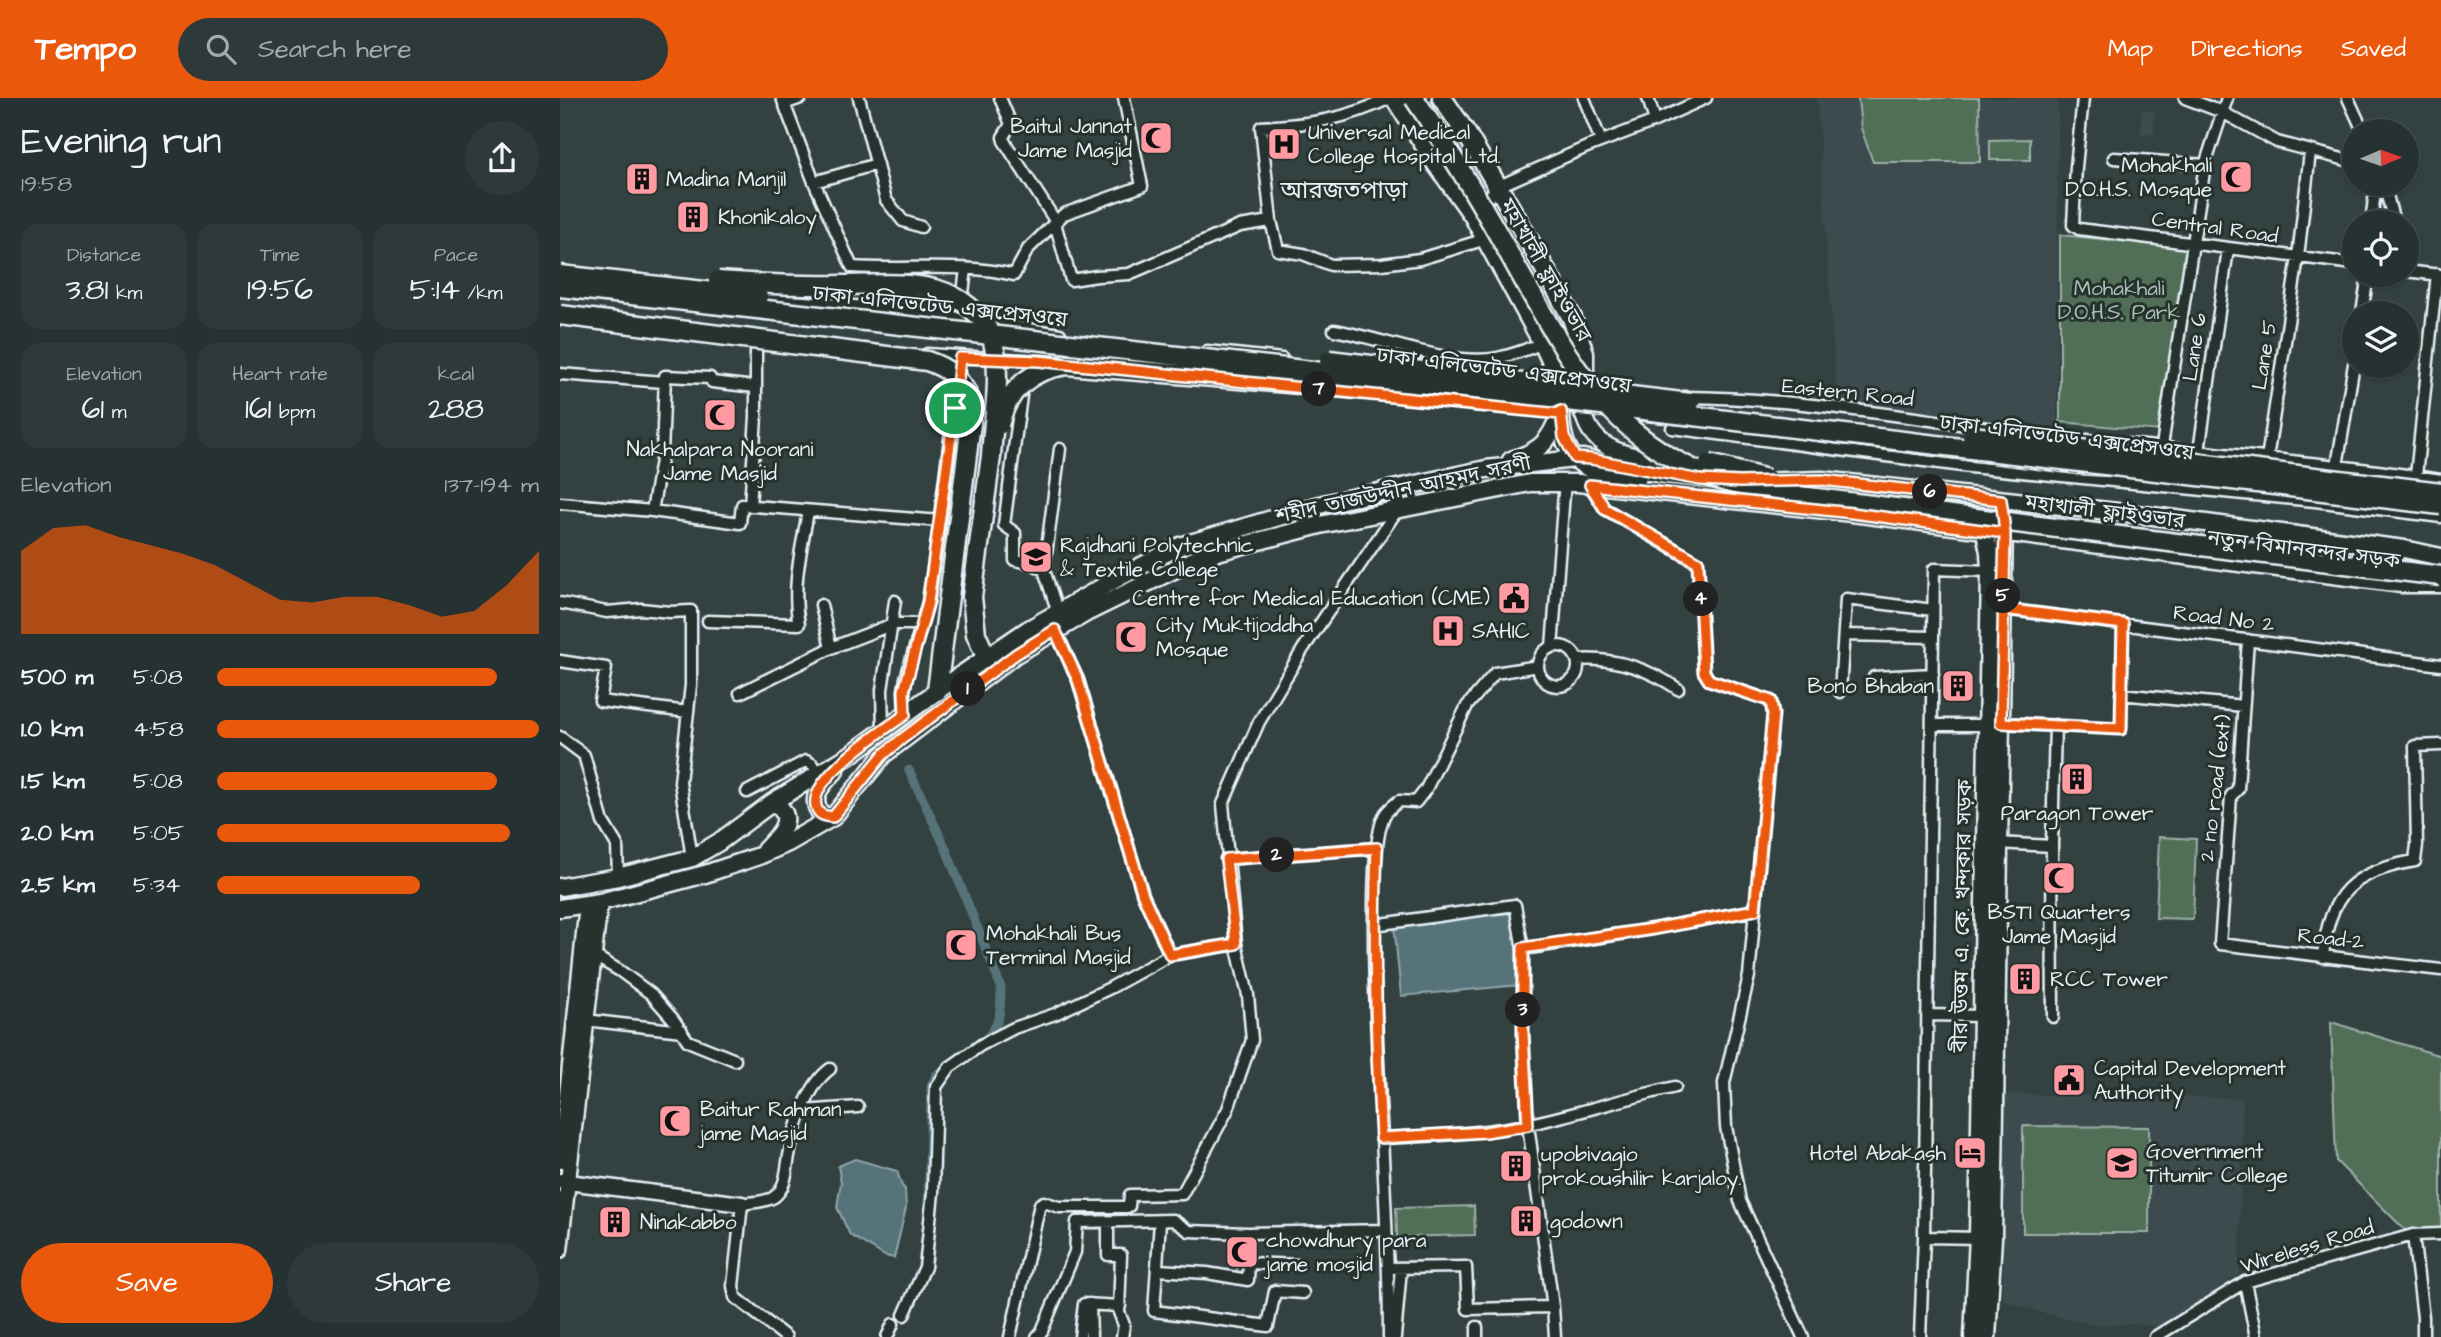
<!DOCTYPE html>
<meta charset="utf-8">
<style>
body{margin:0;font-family:"Architects Daughter","Noto Sans Bengali",sans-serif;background:#2e3939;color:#f1f3f6;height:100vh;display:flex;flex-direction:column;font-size:26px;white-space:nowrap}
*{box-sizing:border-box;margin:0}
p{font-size:23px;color:#a4a9ab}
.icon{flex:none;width:38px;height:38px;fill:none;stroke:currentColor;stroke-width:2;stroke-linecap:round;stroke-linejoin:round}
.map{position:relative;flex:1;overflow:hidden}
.side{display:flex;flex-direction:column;background:#263131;width:560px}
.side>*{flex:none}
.needle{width:46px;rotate:88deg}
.buttons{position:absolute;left:1782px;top:21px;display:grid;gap:14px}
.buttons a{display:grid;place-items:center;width:77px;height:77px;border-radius:50%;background:#263131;box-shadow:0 2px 5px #0004,0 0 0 2px #424c4d;font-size:35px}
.pin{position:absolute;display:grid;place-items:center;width:60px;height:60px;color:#fff;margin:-30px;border:4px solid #fff;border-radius:50%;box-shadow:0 2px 7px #0007}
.km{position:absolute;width:35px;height:35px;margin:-18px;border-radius:50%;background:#222;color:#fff;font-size:19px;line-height:35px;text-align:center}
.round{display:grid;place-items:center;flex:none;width:74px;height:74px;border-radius:37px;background:#2e3939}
.head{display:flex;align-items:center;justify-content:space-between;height:119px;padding:0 21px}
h1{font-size:38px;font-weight:600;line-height:52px}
.figures{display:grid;grid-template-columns:repeat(3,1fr);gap:10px;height:119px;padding:7px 21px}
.figures div{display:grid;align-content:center;border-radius:18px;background:#2e3939;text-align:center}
.figures b{font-size:30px;font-weight:600}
.figures small{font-size:19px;font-weight:400}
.figures p{font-size:19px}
.chart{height:196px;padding:14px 21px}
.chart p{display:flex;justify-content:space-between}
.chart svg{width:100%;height:126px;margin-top:7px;fill:#ea580c;opacity:.7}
.action{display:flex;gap:14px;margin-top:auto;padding:14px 21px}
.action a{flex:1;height:80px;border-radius:42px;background:#ea580c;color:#fff;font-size:28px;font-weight:600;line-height:80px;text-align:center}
.action a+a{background:#2e3939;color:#f1f3f6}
ul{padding:0 21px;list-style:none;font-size:23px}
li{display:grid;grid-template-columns:112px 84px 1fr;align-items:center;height:52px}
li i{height:18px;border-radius:9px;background:#ea580c}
header{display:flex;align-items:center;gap:42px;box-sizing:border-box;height:98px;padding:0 35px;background:#ea580c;color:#fff}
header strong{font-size:33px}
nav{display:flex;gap:38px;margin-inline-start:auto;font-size:24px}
.search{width:490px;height:63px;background:#2e3939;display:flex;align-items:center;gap:18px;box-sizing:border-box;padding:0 24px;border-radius:38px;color:#a4a9ab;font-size:26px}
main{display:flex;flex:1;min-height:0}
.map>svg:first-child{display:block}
</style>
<header>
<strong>Tempo</strong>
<div class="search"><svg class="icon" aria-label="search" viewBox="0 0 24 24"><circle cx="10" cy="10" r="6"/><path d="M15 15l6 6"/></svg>Search here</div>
<nav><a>Map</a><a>Directions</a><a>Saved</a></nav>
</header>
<main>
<section class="side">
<div class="head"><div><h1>Evening run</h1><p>19:58</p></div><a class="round"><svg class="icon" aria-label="share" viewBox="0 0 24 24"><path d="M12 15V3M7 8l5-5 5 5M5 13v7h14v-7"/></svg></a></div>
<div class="figures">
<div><p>Distance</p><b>3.81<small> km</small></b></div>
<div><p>Time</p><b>19:56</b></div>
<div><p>Pace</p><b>5:14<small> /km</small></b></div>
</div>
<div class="figures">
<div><p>Elevation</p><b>61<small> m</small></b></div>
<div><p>Heart rate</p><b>161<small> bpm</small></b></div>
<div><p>kcal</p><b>288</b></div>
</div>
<div class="chart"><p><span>Elevation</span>137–194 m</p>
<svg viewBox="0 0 160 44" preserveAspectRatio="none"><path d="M0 44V15L10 7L20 6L30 10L40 13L50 16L60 20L70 26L80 32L90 33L100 31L110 31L120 34L130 38L140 36L150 27L160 15V44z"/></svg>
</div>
<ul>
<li><b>500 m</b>5:08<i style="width:87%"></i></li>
<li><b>1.0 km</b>4:58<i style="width:100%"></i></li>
<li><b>1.5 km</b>5:08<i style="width:87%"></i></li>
<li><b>2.0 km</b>5:05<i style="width:91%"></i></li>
<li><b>2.5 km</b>5:34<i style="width:63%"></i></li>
</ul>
<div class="action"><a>Save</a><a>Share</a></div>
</section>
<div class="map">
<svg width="1881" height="1239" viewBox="0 0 1881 1239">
<rect width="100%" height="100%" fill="#334141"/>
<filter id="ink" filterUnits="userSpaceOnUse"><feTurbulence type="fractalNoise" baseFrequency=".0143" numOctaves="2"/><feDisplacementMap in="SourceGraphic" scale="14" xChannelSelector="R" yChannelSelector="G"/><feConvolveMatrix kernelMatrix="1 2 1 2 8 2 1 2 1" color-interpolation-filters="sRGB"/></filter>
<g filter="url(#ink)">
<path fill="#3c4b4f" d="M1257,0H1498L1497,331L1277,306Z
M1581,13H1594V36H1581Z
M1442,996L1683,1000L1679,1176L1603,1229L1572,1226L1534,1227L1487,1216L1443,1202Z"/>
<path fill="#516e57" stroke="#9cb0a8" stroke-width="2" d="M1298,0H1419L1420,64H1313L1301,30Z
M1470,41V62H1430V42Z
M1500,137L1626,149L1600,333L1500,324Z
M1599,739L1636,741L1633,821L1596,820Z
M1771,924L1881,958V1130L1845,1132L1776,1063Z
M1463,1028L1589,1029V1135H1463Z
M914,1108L915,1137L837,1139L836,1110Z"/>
<path fill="#56737a" stroke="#90a5ac" stroke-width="2" d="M953,815L960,887L841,898L834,826Z
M295,1061L337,1073L342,1088L345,1091L346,1110L334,1160L325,1158L290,1137L277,1109L281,1084L278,1068Z"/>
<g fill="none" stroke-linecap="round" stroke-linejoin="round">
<path stroke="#90a5ac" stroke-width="2.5" d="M679,1152L680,1162
M677,1177V1163"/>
<path stroke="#56737a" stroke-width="9" d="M349,672L386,751L441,889C441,911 441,928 423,943
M368,1106L371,988L376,977L389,968"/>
<defs>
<path id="street" d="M222,0L254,84L292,169C345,173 402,164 454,177L468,151L504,116L582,88L564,0
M299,0L326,102L343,123L361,129
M440,0L451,26L443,39L444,43L496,124
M1024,0L1041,43
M1088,0L1095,23
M1523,0L1516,69L1513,127L1519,131L1794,166
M1625,0L1662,14L1717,44L1794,64
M1788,0L1803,33
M224,6L241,0
M1554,60L1645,67
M254,84L317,66
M1824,86L1834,124
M921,109L937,89L1027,49L1095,23L1146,0
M711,123L701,29C750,26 785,22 830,0
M1811,124L1816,86
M495,125L511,182L537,178L569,176L680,128L711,123L718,152L743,156L771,167L822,166L860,161L926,141
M1846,173L1880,177
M195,200L355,213L500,236
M402,203L406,171
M1802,215L1808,177
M774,232C822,240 891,269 937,260C953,257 968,251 983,245
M647,253L722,261
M367,256L495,264
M0,276L104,284
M461,298L444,427L455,435V462L474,466L484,472L498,515
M1123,299C1247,300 1369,324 1491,338C1621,353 1752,362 1881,382
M844,300L1000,315
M1112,330L1410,369L1755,403L1881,419
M1602,348L1645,67L1667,0
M1639,353L1668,151
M1707,361L1738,159L1750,54
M1777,368L1794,266
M1856,378L1877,176
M1030,387L1045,411L1138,465L1144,574L1149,582L1211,603L1213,616L1189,878L1164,985L1166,1029L1180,1103L1243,1239
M0,405L92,413L180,425L182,407L380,423
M190,408L196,319V254
M92,413L102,357L105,278L150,280L152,284L195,289
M484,472L500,351
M0,505L47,514L81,511L110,514L131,513V587L120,684L132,760
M261,507L271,550
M1443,511L1881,567
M148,523L239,526C231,488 242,450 248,413
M495,532L518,582L583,797L610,857
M1285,537L1373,539
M1688,542L1678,691L1671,698L1660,846L1881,872
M978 568a20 20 0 1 1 40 0a20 20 0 1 1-40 0Z
M992,549L1005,383
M1017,562C1055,559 1087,570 1118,591
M0,563L46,570L40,603L128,614
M1314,579L1373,576
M1280,594L1286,501L1373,512
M180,595L271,550L333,526H360
M1561,596L1683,608
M345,617L344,593L346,580L368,504L376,452L400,260
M1441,625L1561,631L1563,526
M1373,627H1426
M323,632L322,592L335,503
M0,639L24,657L43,724L57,747L58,779
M187,694L246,663L252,666L260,676
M1438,745L1492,748
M666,761L817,750
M814,827L955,807L963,851V936L968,1027L993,1209L995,1239
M963,851L1093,831L1195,812
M33,857L60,873L91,896L113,921L128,943L175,962
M1763,859C1768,795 1794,773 1855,763L1857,747L1855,648L1881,647
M1367,917L1422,918
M1493,919L1492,748L1495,627
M25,922L122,933
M243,1013L298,1009
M821,1040C869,1038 917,1036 965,1027C1015,1017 1065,1000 1115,989
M600,1123L594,1213L708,1228L715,1193L743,1195
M548,1124V1157H561L559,1214L564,1227L562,1239
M1853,1137L1863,1219V1239
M1364,1139L1422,1140
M829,1170L906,1169L908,1211L993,1209
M598,1172L647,1175L688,1182L689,1165L737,1167
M1685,1184L1696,1239
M530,1206L531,1239
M344,1217L365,1169L373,1095L376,989L390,969L421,947L454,930L495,916L550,890L610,857L676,846
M917,1229V1239
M226,1239L175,1199L173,1188L182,1106C192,1104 207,1104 214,1099C228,1088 226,1069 230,1053C235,1027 249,986 270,971
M327,1239L333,1226
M450,1239L480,1106L484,1104L499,1109H567L569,1108L570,1097L622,1096L668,1011L692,942L688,897L676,846L663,706L699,624L743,551L838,411
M477,1239L482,1233L515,1154L517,1124L613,1122L629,1133L688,1135L825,1132
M520,1239L524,1206L560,1208
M829,1239C829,1109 816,980 814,850C814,818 812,745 824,718C827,712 834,707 839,703L856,704L866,691L907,608L935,575L978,568
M835,1239L841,1170
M1360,1239L1364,1139L1374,471L1430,473
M1595,1239L1685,1184L1853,1137L1881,1136"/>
<path id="secondary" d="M0,1063L27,807
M0,1083L182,1106
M0,1152L40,804"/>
<path id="primary" d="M1001,313C1001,370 1029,373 1077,383
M1024,316C1034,360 1085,360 1122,367
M951,362C981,353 989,344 1000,316
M1195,384L1262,382L1585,417L1844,451L1881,459
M273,719L262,717C247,700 263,685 275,673
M205,752C219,737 238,720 213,704
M0,789L58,779L132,760L159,744L213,704L290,657L377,593L467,532L558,480L620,448L763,406L926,371L1023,360L1099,376L1156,383
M0,810L40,804L145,776L199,758L228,745L273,719L323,657L456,556L528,514L642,458L760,427L970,385H1018L1292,415L1842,486H1881
M1413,1239L1418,1138L1430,473L1429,454L1423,425
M1427,1239L1433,1140L1444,426"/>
<path id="highway" d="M835,0L876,65L913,117L983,245L998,277L1003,305L1001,313
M882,0L906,35L957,121L1012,220L1024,255V316
M426,559L416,536L412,499L431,358
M377,593L411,325L408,297"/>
</defs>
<use href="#street" stroke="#e8f1f8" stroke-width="15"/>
<use href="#secondary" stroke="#e8f1f8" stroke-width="19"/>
<use href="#primary" stroke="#e8f1f8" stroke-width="21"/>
<use href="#highway" stroke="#e8f1f8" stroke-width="23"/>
<use href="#street" stroke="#26332d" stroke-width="10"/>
<use href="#secondary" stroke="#26332d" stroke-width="14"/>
<use href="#primary" stroke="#26332d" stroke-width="16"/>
<use href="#highway" stroke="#26332d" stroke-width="18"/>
<path stroke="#e8f1f8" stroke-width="2" d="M0,188L163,207L657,259L728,271L1024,308L1158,320L1519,367L1682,375L1881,403"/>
<defs>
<path id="rail" d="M0,195L162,216L656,268L727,279L1024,316L1157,329L1519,375L1681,384L1881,411"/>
</defs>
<use href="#rail" stroke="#e8f1f8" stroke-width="5"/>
<use href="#rail" stroke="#26332d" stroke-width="2.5" stroke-dasharray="8" stroke-linecap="butt"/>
<defs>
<path id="highway-bridge" d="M854,0C886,47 915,95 943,145C998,242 1038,334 1149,378C1176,389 1204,392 1232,397L1881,478
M0,177L198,199
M158,183C199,186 241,188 282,187C313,187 347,183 378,192C399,198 421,215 430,235C444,269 433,322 431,358
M0,189L789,277L1881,407
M0,217L367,263C388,270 398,279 408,297
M769,262L1130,305
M439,327C447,292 470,272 506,267L851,295
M1412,338L1881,394
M1149,366L1207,381"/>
</defs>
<use href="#highway-bridge" stroke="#e8f1f8" stroke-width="23" stroke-linecap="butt"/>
<use href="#highway-bridge" stroke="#26332d" stroke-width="18"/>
</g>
</g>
<g fill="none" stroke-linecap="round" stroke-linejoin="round" filter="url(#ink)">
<defs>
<path id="route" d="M395,310L368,504L344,593L345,617C325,631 249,680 256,708C258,717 264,718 273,719L323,657L342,641L456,556L495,532L518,582L583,797L610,857L676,846L666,761L817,750C813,847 816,943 821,1040L925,1034L968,1027L963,936V850L1093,831L1195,812L1213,616L1211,603L1149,582L1144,574L1138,464L1045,411L1030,387L1292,415L1445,435L1443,511L1563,526L1561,631L1441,625L1445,442C1445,429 1443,416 1441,402L1262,382L1180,384L1140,382L1031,361L1015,360L1004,339L1001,313L1000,316L479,263L400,260L395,310"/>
</defs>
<use href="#route" stroke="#fff" stroke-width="14"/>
<use href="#route" stroke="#ea580c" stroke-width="9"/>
</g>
<defs>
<symbol id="mosque-square" viewBox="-11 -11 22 22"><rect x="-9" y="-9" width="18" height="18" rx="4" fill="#ff9aa2" stroke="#26332d"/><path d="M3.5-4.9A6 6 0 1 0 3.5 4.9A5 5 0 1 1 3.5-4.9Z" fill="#111"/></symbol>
<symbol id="hospital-square" viewBox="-11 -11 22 22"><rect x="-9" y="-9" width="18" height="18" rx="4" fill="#ff9aa2" stroke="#26332d"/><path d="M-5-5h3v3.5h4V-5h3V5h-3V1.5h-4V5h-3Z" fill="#111"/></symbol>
<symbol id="building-square" viewBox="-11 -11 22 22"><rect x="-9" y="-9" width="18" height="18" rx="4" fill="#ff9aa2" stroke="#26332d"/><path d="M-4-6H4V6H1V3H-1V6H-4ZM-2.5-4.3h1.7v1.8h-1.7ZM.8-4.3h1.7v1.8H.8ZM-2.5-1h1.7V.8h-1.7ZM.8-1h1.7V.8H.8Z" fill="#111"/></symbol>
<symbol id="university-square" viewBox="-11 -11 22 22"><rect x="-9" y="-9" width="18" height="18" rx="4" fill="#ff9aa2" stroke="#26332d"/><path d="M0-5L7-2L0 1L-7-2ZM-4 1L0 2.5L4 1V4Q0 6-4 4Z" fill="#111"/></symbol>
<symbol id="civic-square" viewBox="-11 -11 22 22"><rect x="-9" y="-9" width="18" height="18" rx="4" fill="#ff9aa2" stroke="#26332d"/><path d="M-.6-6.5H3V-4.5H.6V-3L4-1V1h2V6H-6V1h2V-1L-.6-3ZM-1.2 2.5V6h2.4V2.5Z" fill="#111"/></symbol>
<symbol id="hotel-square" viewBox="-11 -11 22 22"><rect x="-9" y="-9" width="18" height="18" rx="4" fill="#ff9aa2" stroke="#26332d"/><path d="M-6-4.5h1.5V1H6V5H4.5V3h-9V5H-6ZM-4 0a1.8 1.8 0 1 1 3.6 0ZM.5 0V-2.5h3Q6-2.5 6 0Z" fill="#111"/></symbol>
</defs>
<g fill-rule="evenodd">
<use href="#mosque-square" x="577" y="21" width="38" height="38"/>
<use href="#hospital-square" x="705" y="27" width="38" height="38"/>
<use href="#mosque-square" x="1657" y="60" width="38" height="38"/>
<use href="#building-square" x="63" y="62" width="38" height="38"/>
<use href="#building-square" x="114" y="100" width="38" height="38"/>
<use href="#mosque-square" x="141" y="298" width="38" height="38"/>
<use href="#university-square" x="457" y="440" width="38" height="38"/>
<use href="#civic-square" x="935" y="481" width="38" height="38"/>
<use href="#hospital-square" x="869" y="514" width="38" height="38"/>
<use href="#mosque-square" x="552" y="520" width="38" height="38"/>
<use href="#building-square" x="1379" y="569" width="38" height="38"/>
<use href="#building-square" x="1498" y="662" width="38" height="38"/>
<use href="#mosque-square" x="1480" y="761" width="38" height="38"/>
<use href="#mosque-square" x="382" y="828" width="38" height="38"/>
<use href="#building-square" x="1446" y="862" width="38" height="38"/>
<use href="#civic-square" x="1490" y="963" width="38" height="38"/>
<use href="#mosque-square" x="96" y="1004" width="38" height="38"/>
<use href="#hotel-square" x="1391" y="1036" width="38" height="38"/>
<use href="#university-square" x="1543" y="1046" width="38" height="38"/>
<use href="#building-square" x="937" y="1049" width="38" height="38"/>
<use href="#building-square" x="947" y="1104" width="38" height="38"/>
<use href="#building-square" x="36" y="1105" width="38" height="38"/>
<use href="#mosque-square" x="663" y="1135" width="38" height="38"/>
</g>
<g text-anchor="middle" stroke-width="6" stroke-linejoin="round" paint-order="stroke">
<g font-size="21" fill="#e8f1f8" stroke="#26332d" text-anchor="start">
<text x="572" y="35" text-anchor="end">Baitul Jannat<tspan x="572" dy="24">Jame Masjid</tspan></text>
<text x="748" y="41">Universal Medical<tspan x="748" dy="24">College Hospital Ltd.</tspan></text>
<text x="1652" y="74" text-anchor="end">Mohakhali<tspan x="1652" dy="24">D.O.H.S. Mosque</tspan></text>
<text x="106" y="88">Madina Manjil</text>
<text x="158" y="126">Khonikaloy</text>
<text x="160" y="358" text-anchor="middle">Nakhalpara Noorani<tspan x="160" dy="24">Jame Masjid</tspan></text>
<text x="500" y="454">Rajdhani Polytechnic<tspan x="500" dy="24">&amp; Textile College</tspan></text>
<text x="930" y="507" text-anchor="end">Centre for Medical Education (CME)</text>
<text x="596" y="534">City Muktijoddha<tspan x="596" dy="24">Mosque</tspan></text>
<text x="912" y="540">SAHIC</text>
<text x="1374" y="595" text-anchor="end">Bono Bhaban</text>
<text x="1517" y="722" text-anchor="middle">Paragon Tower</text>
<text x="1499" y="821" text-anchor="middle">BSTI Quarters<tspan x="1499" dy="24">Jame Masjid</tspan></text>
<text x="426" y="842">Mohakhali Bus<tspan x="426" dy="24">Terminal Masjid</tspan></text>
<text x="1490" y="888">RCC Tower</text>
<text x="1534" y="977">Capital Development<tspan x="1534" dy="24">Authority</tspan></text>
<text x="140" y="1018">Baitur Rahman<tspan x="140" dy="24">jame Masjid</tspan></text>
<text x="1586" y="1060">Government<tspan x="1586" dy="24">Titumir College</tspan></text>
<text x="1386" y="1062" text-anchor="end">Hotel Abakash</text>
<text x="981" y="1063">upobivagio<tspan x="981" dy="24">prokoushilir karjaloy.</tspan></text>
<text x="990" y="1130">godown</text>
<text x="80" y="1131">Ninakabbo</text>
<text x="706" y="1149">chowdhury para<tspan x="706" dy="24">jame mosjid</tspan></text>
</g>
<g font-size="21" fill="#e8f1f8" stroke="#26332d">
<text transform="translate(1655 129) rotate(8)" y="7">Central Road</text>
<text transform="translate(986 172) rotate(60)" y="7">মহাখালী ফ্লাইওভার</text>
<text transform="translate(380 208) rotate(6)" y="7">ঢাকা এলিভেটেড এক্সপ্রেসওয়ে</text>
<text transform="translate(1634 249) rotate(-82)" y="7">Lane 6</text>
<text transform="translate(1704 257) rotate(-81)" y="7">Lane 5</text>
<text transform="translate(944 272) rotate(7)" y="7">ঢাকা এলিভেটেড এক্সপ্রেসওয়ে</text>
<text transform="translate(1288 294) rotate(6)" y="7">Eastern Road</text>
<text transform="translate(1507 339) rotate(7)" y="7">ঢাকা এলিভেটেড এক্সপ্রেসওয়ে</text>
<text transform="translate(843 391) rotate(-12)" y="7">শহীদ তাজউদ্দীন আহমদ সরণী</text>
<text transform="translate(1545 413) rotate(7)" y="7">মহাখালী ফ্লাইওভার</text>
<text transform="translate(1744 451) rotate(7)" y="7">নতুন বিমানবন্দর সড়ক</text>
<text transform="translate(1664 520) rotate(7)" y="7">Road No 2</text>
<text transform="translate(1655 690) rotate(-83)" y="7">2 no road (ext)</text>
<text transform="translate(1402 818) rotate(-89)" y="7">বীর উত্তম এ. কে. খন্দকার সড়ক</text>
<text transform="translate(1771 840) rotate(6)" y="7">Road-2</text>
<text transform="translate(1747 1148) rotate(-17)" y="7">Wireless Road</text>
</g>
<g font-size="21" fill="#acbdb8" stroke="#26332d">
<text x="1559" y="197">Mohakhali<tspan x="1559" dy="24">D.O.H.S. Park</tspan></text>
</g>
<g font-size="24" fill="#e8f1f8" stroke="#26332d">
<text x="784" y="100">আরজতপাড়া</text>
</g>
</g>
</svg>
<div class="buttons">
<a><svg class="needle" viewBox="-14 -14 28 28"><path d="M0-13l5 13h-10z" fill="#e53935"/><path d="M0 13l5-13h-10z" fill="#a4a9ab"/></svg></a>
<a><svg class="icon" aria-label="locate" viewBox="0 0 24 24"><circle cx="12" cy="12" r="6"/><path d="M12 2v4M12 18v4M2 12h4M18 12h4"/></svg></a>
<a><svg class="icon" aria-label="layers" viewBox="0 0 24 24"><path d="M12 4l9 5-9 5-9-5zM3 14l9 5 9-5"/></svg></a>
</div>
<div class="pin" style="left:395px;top:310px;background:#1e9e55"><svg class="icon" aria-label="arrive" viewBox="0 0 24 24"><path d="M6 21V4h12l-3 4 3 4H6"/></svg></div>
<b class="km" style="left:408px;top:591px">1</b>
<b class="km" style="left:717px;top:757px">2</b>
<b class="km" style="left:963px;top:912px">3</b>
<b class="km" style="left:1141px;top:501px">4</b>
<b class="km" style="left:1443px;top:498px">5</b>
<b class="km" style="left:1370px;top:394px">6</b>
<b class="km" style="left:759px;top:291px">7</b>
</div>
</main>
